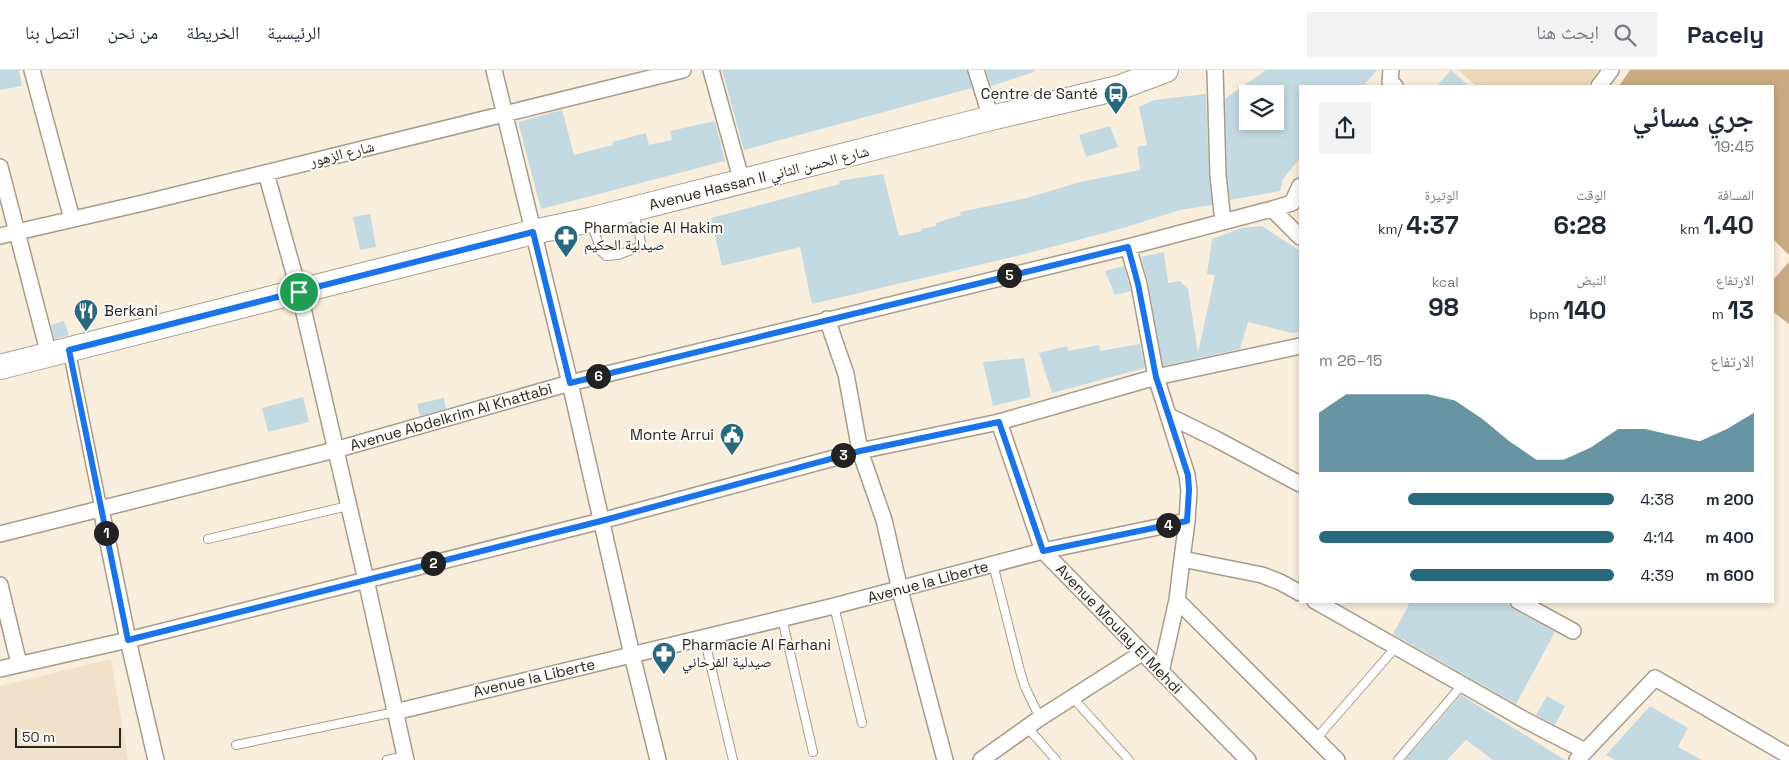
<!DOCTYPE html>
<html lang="ar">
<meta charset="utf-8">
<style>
body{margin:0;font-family:"Space Grotesk","Noto Naskh Arabic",sans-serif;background:#f2f2f3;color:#1f2937;direction:rtl;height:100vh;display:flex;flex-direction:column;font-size:19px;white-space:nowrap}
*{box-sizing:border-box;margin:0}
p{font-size:16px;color:#747a83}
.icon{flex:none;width:28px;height:28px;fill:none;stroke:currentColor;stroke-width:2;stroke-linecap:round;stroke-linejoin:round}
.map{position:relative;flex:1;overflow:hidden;direction:ltr}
.details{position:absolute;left:1299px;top:15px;width:475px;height:518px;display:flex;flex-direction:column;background:#fff;border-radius:0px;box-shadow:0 2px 8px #0003;direction:rtl}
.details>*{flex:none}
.controls{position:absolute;left:1239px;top:15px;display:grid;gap:10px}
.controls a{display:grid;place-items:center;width:45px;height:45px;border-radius:0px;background:#fff;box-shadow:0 2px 8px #0003;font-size:25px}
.scale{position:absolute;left:15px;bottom:12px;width:106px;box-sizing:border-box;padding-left:5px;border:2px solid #29251f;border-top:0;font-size:14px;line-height:18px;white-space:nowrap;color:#29251f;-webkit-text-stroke:4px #fefcf8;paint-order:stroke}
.pin{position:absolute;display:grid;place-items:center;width:42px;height:42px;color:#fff;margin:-21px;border:2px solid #fff;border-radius:50%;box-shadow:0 1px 5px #0007}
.km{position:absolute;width:25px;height:25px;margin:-12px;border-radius:50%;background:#222;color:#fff;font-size:14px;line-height:25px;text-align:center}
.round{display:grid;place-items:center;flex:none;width:52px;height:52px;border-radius:0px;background:#f2f2f3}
.summary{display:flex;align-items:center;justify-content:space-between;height:85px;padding:0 20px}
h1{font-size:28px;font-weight:700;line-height:38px}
.figures{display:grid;grid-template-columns:repeat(3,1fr);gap:8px;height:85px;padding:5px 20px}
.figures div{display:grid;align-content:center}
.figures b{font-size:25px;font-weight:700}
.figures small{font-size:14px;font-weight:400}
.figures p{font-size:14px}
.chart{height:140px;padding:10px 20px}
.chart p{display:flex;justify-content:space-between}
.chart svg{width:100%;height:90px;margin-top:5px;fill:#29697d;opacity:.7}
ul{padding:0 20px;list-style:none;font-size:16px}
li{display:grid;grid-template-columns:80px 60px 1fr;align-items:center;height:38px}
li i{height:12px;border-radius:6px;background:#29697d}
header{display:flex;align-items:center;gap:30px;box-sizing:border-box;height:70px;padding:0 25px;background:#fff;border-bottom:1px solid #e0e1e3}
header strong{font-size:24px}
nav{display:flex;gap:28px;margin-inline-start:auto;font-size:18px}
.search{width:350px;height:45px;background:#f2f2f3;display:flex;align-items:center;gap:12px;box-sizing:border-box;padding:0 18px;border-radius:0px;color:#747a83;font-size:19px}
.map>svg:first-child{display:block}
</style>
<header>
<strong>Pacely</strong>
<div class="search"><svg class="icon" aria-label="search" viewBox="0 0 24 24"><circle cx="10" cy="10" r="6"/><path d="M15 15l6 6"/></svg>ابحث هنا</div>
<nav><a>الرئيسية</a><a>الخريطة</a><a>من نحن</a><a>اتصل بنا</a></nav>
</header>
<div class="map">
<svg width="1789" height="690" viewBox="0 0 1789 690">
<rect width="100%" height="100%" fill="#f9eddb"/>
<path fill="#f2e1ca" d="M111,589L128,690H0V616Z"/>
<path fill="#ecd7b8" d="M1458,0H1599L1588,16H1476Z"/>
<path fill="#c8ab82" d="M1630,0H1789V185L1773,169L1772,16H1619Z
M1789,192V254L1772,241L1773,210Z"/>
<path fill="#c4dae3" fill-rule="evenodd" d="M0,0H19L22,16L0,20Z
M722,0H967L972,18L744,80Z
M986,0H1034V2L991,16Z
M1266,0H1377L1363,16H1300V88L1283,109L1280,121L1230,130L1227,104L1225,29ZM1248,24H1275V51H1248Z
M1451,0L1469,16H1437Z
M1206,24L1209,105L1212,135L1180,140L1123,158L1017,186L812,234L800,177L722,196L711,148L820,119L840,114L839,111L883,104L899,166L922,161L921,159L936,156V153L961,145L960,142L1027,128L1080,112L1140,100L1137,77L1147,75L1139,37L1154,30Z
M562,40L574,85L613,75L612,72L646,63L649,75L672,70L670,61L715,51L725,91L541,139L518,52Z
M1110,56L1118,77L1086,87L1079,65Z
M370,144L376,177L360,180L353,147Z
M1262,156L1300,181V262L1292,263L1248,252L1240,279L1163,296L1148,212L1141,187L1164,182L1168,213L1180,211L1188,219L1198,283L1215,205L1207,204L1212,169L1242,158Z
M1124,196L1131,221L1115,225L1105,201Z
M64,251L69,265L55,269L51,255Z
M1140,274L1145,298L1052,323L1039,283L1067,276L1068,281L1099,275L1100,281Z
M1024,288L1031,327L993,336L983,292Z
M303,327L309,352L268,362L262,338Z
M444,328L446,339L420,346L417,334Z
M1411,531H1505L1514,539L1555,562L1516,634L1393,564Z
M1461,625L1565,690H1493L1466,670L1447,690H1405Z
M1547,626L1565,636L1555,655L1536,645Z
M1650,636L1688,658L1678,677L1702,690H1615L1606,685Z"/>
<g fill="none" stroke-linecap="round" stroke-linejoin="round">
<defs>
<path id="service" d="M591,152L601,181L606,186L618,185L639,177L641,172L634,142
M208,469L348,436
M993,494L1020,601L1025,617L1040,648
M834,536L862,653
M782,548L813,682
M704,567L733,690
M1072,627L1129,690
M1027,657L1056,690
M1315,670L1396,577
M236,675L395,642
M387,690L405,686
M1398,690L1462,615"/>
<path id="pedestrian" d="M69,280L101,439"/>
<path id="minor" d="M32,0L72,149
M494,0L570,313L632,585L658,690
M711,0L742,112
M976,0L991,48
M1215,0L1218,105L1223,152
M1391,0L1390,12L1395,16
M1599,16L1611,0
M0,97L49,285
M266,103L299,221L366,510L406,690
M1272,139L1300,167
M0,166L143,133L683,0
M827,249L846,304L860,381L884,450L900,520L945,690
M1169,346L1216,369L1300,414
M999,352L1043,481L1248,690
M101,439L128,570L156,690
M1187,451L1182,489L1262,505L1280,512L1300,523
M0,464L335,380L570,313L1128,177L1272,139L1292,133L1300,116
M1182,489L1177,530L1337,690
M0,515L19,594
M1315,531L1525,650L1585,681
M1518,531L1573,561
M0,599L128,570L601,451L860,381L999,352L1156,307L1300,276
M1161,602L1177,530
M395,642L834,536L1043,481L1187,451L1189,420L1187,405L1156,307L1139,214L1128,177
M981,690L1040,648L1142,583
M1577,690L1655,608L1789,686"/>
<path id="primary" d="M0,297L533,162L590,150L991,48L1118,18L1166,0"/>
</defs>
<use href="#service" stroke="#a79c8b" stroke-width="10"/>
<use href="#pedestrian" stroke="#a79c8b" stroke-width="14"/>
<use href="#minor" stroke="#a79c8b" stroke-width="18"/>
<use href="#primary" stroke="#a79c8b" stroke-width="26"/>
<use href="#service" stroke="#fff" stroke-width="8"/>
<use href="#pedestrian" stroke="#fff" stroke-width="11"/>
<use href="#minor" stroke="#fff" stroke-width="15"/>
<use href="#primary" stroke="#fff" stroke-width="24"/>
</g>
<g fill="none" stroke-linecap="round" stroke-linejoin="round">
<defs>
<path id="route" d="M533,162L570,313L1128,177L1138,214L1156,307L1188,405L1189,420L1187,451L1043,481L999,352L860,381L601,451L128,570L69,280Z"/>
</defs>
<use href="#route" stroke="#fff" stroke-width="10"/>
<use href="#route" stroke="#1a73e8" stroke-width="6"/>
</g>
<defs>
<symbol id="bus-pin" viewBox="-11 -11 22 30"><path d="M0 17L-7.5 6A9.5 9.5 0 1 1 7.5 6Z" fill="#29697d" stroke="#fefcf8"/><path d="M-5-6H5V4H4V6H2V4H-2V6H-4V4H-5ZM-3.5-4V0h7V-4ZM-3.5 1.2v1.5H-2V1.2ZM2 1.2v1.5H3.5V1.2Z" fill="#fff"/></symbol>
<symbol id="pharmacy-pin" viewBox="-11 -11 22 30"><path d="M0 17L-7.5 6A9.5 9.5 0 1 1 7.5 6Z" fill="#29697d" stroke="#fefcf8"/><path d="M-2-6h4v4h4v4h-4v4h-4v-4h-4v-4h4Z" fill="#fff"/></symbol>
<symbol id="restaurant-pin" viewBox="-11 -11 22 30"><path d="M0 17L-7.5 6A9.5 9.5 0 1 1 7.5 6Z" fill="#29697d" stroke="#fefcf8"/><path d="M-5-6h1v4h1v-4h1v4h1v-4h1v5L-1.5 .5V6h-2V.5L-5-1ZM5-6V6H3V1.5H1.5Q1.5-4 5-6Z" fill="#fff"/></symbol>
<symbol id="civic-pin" viewBox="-11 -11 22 30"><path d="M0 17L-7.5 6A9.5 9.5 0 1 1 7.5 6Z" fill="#29697d" stroke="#fefcf8"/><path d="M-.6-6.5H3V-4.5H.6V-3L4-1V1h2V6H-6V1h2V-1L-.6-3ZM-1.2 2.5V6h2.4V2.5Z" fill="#fff"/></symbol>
</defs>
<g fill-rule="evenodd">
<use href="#bus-pin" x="1102" y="10" width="28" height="38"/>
<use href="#pharmacy-pin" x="552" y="153" width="28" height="38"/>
<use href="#restaurant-pin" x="72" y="227" width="28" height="38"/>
<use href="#civic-pin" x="718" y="351" width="28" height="38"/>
<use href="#pharmacy-pin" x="650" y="570" width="28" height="38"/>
</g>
<g text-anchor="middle" stroke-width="4" stroke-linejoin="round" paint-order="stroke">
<g font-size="15" fill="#29251f" stroke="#fefcf8" text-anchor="start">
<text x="1098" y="29" text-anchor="end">Centre de Santé</text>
<text x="584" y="163">Pharmacie Al Hakim<tspan x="584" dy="17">صيدلية الحكيم</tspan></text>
<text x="104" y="246">Berkani</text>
<text x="714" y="370" text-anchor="end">Monte Arrui</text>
<text x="682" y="580">Pharmacie Al Farhani<tspan x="682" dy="17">صيدلية الفرحاني</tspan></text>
</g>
<g font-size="15" fill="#29251f" stroke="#fefcf8">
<text transform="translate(342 84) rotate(-14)" y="5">شارع الزهور</text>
<text transform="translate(759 108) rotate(-14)" y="5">Avenue Hassan II شارع الحسن الثاني</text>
<text transform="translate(451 347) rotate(-16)" y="5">Avenue Abdelkrim Al Khattabi</text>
<text transform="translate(928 512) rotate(-15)" y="5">Avenue la Liberte</text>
<text transform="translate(1119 559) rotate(46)" y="5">Avenue Moulay El Mehdi</text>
<text transform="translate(534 608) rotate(-13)" y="5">Avenue la Liberte</text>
</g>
</g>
</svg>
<div class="controls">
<a><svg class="icon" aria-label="layers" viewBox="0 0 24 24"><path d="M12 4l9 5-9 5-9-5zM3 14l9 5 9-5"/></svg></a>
</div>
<div class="scale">50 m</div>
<div class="pin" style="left:299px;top:222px;background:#1e9e55"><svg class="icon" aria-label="arrive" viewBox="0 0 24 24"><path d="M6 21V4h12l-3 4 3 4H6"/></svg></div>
<b class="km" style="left:106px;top:463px">1</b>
<b class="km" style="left:433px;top:493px">2</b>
<b class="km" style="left:843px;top:385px">3</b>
<b class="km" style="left:1168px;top:455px">4</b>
<b class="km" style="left:1009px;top:205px">5</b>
<b class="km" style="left:598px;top:306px">6</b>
<section class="details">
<div class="summary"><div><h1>جري مسائي</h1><p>19:45</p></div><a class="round"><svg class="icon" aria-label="share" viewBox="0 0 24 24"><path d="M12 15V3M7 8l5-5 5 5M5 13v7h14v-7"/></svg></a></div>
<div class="figures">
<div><p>المسافة</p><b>1.40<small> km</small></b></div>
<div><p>الوقت</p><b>6:28</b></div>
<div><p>الوتيرة</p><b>4:37<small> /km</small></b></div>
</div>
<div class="figures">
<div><p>الارتفاع</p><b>13<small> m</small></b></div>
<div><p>النبض</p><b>140<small> bpm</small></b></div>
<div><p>kcal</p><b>98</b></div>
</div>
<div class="chart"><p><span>الارتفاع</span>15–26 m</p>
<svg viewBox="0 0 160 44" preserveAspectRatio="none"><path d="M0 44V15L10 6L20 6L30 6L40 6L50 9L60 18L70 29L80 38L90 38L100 32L110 23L120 23L130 26L140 29L150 23L160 15V44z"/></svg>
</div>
<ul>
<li><b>200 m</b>4:38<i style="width:70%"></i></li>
<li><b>400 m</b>4:14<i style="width:100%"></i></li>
<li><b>600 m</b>4:39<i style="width:69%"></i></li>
</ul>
</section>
</div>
